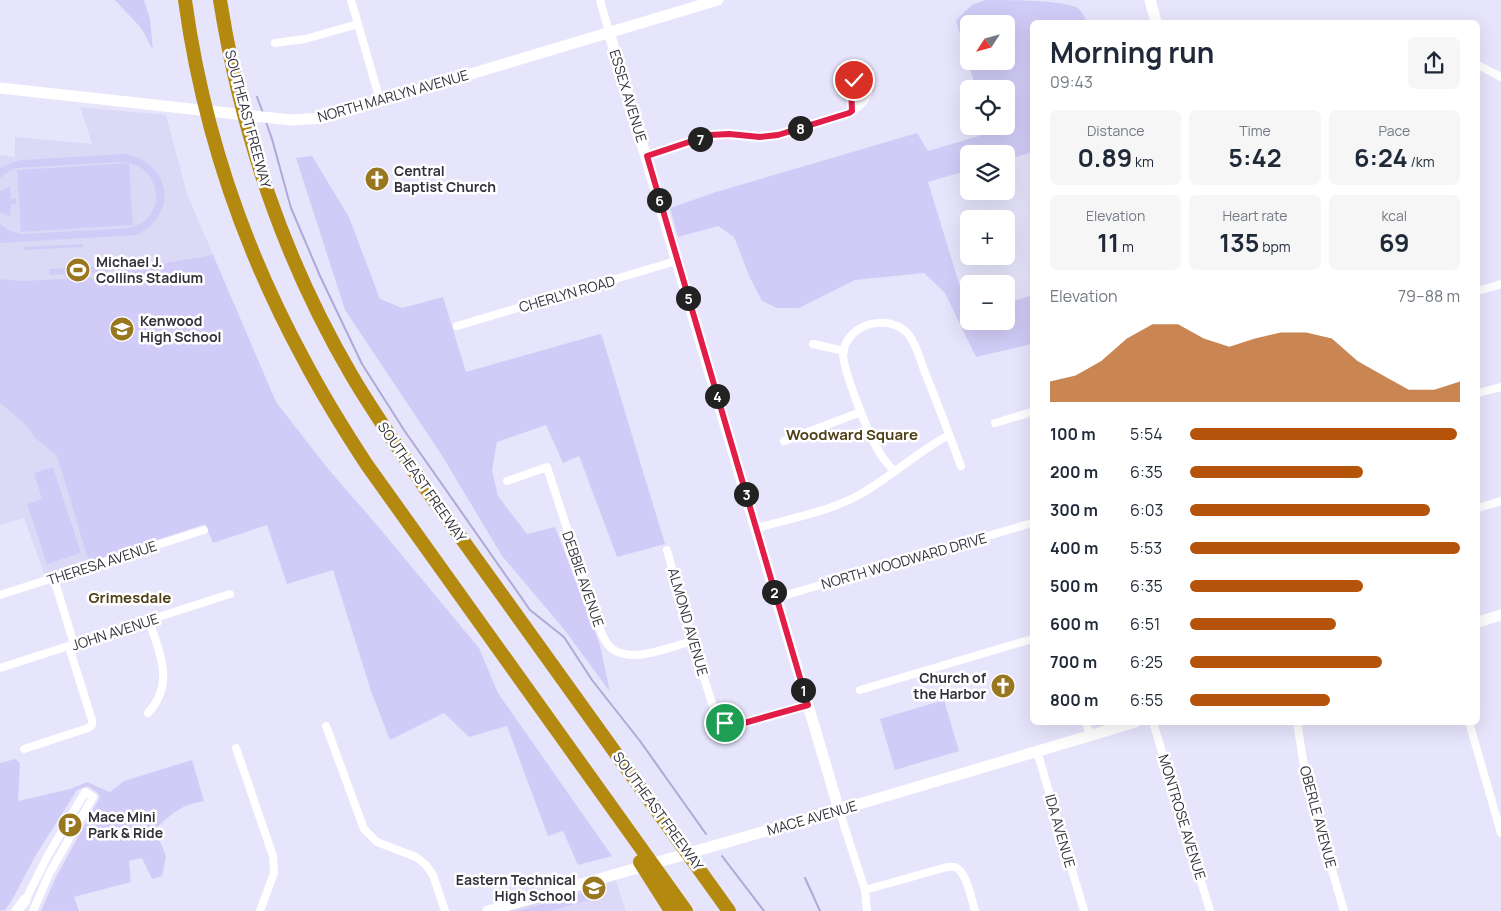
<!DOCTYPE html>
<meta charset="utf-8">
<style>
body{margin:0;font-family:Manrope,sans-serif;background:#f6f6f7;color:#1f2937;height:100vh;display:flex;flex-direction:column;font-size:19px;white-space:nowrap}
*{box-sizing:border-box;margin:0}
p{font-size:16px;color:#747a83}
.icon{flex:none;width:28px;height:28px;fill:none;stroke:currentColor;stroke-width:2;stroke-linecap:round;stroke-linejoin:round}
.map{position:relative;flex:1;overflow:hidden}
.panel{position:absolute;left:1030px;top:20px;width:450px;height:705px;display:flex;flex-direction:column;background:#fff;border-radius:8px;box-shadow:0 5px 20px #0002}
.panel>*{flex:none}
.needle{width:32px;rotate:234deg}
.controls{position:absolute;left:960px;top:15px;display:grid;gap:10px}
.controls a{display:grid;place-items:center;width:55px;height:55px;border-radius:8px;background:#fff;box-shadow:0 5px 20px #0002;font-size:25px}
.pin{position:absolute;display:grid;place-items:center;width:42px;height:42px;color:#fff;margin:-21px;border:2px solid #fff;border-radius:50%;box-shadow:0 1px 5px #0007}
.km{position:absolute;width:25px;height:25px;margin:-12px;border-radius:50%;background:#222;color:#fff;font-size:14px;line-height:25px;text-align:center}
.round{display:grid;place-items:center;flex:none;width:52px;height:52px;border-radius:8px;background:#f6f6f7}
.head{display:flex;align-items:center;justify-content:space-between;height:85px;padding:0 20px}
h1{font-size:28px;font-weight:700;line-height:38px}
.figures{display:grid;grid-template-columns:repeat(3,1fr);gap:8px;height:85px;padding:5px 20px}
.figures div{display:grid;align-content:center;border-radius:8px;background:#f6f6f7;text-align:center}
.figures b{font-size:25px;font-weight:700}
.figures small{font-size:14px;font-weight:400}
.figures p{font-size:14px}
.chart{height:140px;padding:10px 20px}
.chart p{display:flex;justify-content:space-between}
.chart svg{width:100%;height:90px;margin-top:5px;fill:#b45309;opacity:.7}
ul{padding:0 20px;list-style:none;font-size:16px}
li{display:grid;grid-template-columns:80px 60px 1fr;align-items:center;height:38px}
li i{height:12px;border-radius:6px;background:#b45309}
.map>svg:first-child{display:block}
</style>
<div class="map">
<svg width="1501" height="911" viewBox="0 0 1501 911">
<rect width="100%" height="100%" fill="#e7e5fc"/>
<path fill="#dcd9f6" d="M80,107L166,115L187,194L276,402L206,524L45,576L24,518L0,525V155L15,157V137L92,144Z
M614,875L626,911H486Z"/>
<path fill="#d1ccf7" fill-rule="evenodd" d="M115,0H144L150,19L153,50L141,28Z
M985,0C1006,0 1058,0 1076,7C1082,10 1084,16 1087,22H1032V152L1006,160V154H969V170L928,182L969,316V321H1006V304L1032,295V344L976,357L945,293L924,273L855,280L799,308H777L762,301L750,278L734,237L718,226L678,237L670,208L716,192L917,133L928,151L979,136L986,126H1006V89H976L956,20L972,5ZM969,24H1006V61H969Z
M125,154C159,159 178,196 153,223C149,228 143,231 138,235L0,243V224L10,231L22,234L128,228C170,220 163,162 120,162L17,168L11,170L0,178V168L6,165L21,160Z
M312,156L349,217L380,299L402,308L443,297L466,372L600,334L602,336L665,544L617,557L579,456L563,463L546,425L497,442L492,470L498,496L527,534L555,527L600,645L610,692L563,628L502,556L441,454L345,310L296,158Z
M129,163L133,225L21,232L17,170Z
M10,186L11,199H16V204L11,205L10,217L0,212V191Z
M83,244V247L24,250L23,247Z
M213,255L276,402L329,470L376,524L479,648L498,693L612,856L578,865L563,831L548,836L507,726L469,737L444,713L390,740L371,691L333,570L287,584L267,525L213,543L205,524L89,562L57,456L35,438L27,426L0,403V279L22,281L108,277L122,270Z
M107,266L108,272L49,275V269Z
M53,467L81,553L47,564L27,504L42,499L34,473Z
M944,700L959,751L895,770L880,719Z
M15,759L20,763L18,801L70,789L87,782L110,792L124,781L192,760L204,801C180,805 173,813 155,829L166,856L162,876L152,879L142,858L129,861L131,882L74,897L79,911H41L55,879L100,797L98,793L88,786L77,790L36,855L12,900L5,910L0,911V763Z
M587,892L589,900L550,911H518Z"/>
<g fill="none" stroke-linecap="round" stroke-linejoin="round">
<path stroke="#aea9d6" stroke-width="2" d="M257,97L263,113
M266,122L272,139L291,208L320,276L362,364L404,430L530,610L564,637L592,680L640,741L706,834
M722,856L764,911
M805,878L820,911"/>
<path stroke="#fff" stroke-width="8" d="M351,0L380,100
M600,0L609,32
M275,43L305,39L358,24
M1478,65L1501,77
M647,156L710,135L729,134L760,137L779,135L849,113C861,106 875,94 865,79L854,80L851,86L852,111
M1478,291L1501,284
M457,326L676,261
M813,344L844,351
M1478,393L1501,387
M995,423L1032,412
M784,441L861,412
M894,471C888,464 882,458 878,450C869,435 842,368 843,353C847,323 890,312 909,335C916,345 920,358 924,370C937,402 949,434 961,466
M507,481L547,467L597,621C600,630 603,639 609,646C627,666 670,647 692,641
M1478,508L1501,501
M757,528C791,518 828,512 859,495C891,477 917,452 949,435
M667,550L692,641L713,706L722,721L728,724L737,725L808,705
M54,579L74,644
M0,595L204,530
M776,598L1032,523
M0,668L230,594
M860,690L1032,639
M148,713C175,684 160,653 149,621
M1086,722L1090,736
M1153,722L1210,911
M1297,722L1307,785L1344,911
M1469,722L1501,833
M326,726L364,829L377,842L416,857L426,865L433,875L445,911
M236,748L273,856L274,873L260,911
M24,749L88,728L92,725V720L69,647
M1037,751L1084,911
M839,810L865,890L867,911
M865,890L947,867C948,867 953,867 955,867C966,870 972,901 975,911
M24,903L47,857L85,792L93,797L49,874L33,911"/>
<path stroke="#fff" stroke-width="11" d="M1150,0L1156,22
M609,32L839,810
M0,88L291,120L323,118L718,0
M1478,622L1501,615
M17,911L25,900
M488,911L839,810L1136,722"/>
<path stroke="#b38a0f" stroke-width="14" d="M185,0C202,125 243,247 303,358C322,394 344,430 367,465L686,911
M220,0C241,132 284,260 352,376C375,415 401,452 426,489L729,911
M640,862L671,911"/>
</g>
<g fill="none" stroke-linecap="round" stroke-linejoin="round">
<defs>
<path id="route" d="M725,723L737,725L808,705L647,156L710,135L729,134L760,137L778,135L849,113L852,111L851,86L854,80"/>
</defs>
<use href="#route" stroke="#fff" stroke-width="10"/>
<use href="#route" stroke="#e11d48" stroke-width="6"/>
</g>
<defs>
<symbol id="church-disc" viewBox="-11 -11 22 22"><circle r="9.5" fill="#987720" stroke="#fff"/><path d="M-1.2-6h2.4v3.5h3.3v2.4h-3.3V6h-2.4V-.1h-3.3v-2.4h3.3Z" fill="#fff"/></symbol>
<symbol id="stadium-disc" viewBox="-11 -11 22 22"><circle r="9.5" fill="#987720" stroke="#fff"/><path d="M0-5a6.5 5 0 1 0 0 10a6.5 5 0 1 0 0-10ZM-3.5-1.8h7v3.6h-7Z" fill="#fff"/></symbol>
<symbol id="school-disc" viewBox="-11 -11 22 22"><circle r="9.5" fill="#987720" stroke="#fff"/><path d="M0-5L7-2L0 1L-7-2ZM-4 1L0 2.5L4 1V4Q0 6-4 4Z" fill="#fff"/></symbol>
<symbol id="parking-disc" viewBox="-11 -11 22 22"><circle r="9.5" fill="#987720" stroke="#fff"/><path d="M-3.5-5.5H1a3.5 3.5 0 0 1 0 7H-1V5.5H-3.5ZM-1-3.4V-.6H.8a1.4 1.4 0 0 0 0-2.8Z" fill="#fff"/></symbol>
</defs>
<g fill-rule="evenodd">
<use href="#church-disc" x="363" y="165" width="28" height="28"/>
<use href="#stadium-disc" x="64" y="256" width="28" height="28"/>
<use href="#school-disc" x="108" y="315" width="28" height="28"/>
<use href="#church-disc" x="989" y="672" width="28" height="28"/>
<use href="#parking-disc" x="56" y="811" width="28" height="28"/>
<use href="#school-disc" x="580" y="874" width="28" height="28"/>
</g>
<g text-anchor="middle" stroke-width="5" stroke-linejoin="round" paint-order="stroke">
<g font-size="14" fill="#33323b" stroke="#fff">
<text transform="translate(393 96) rotate(-16)" y="5">NORTH MARLYN AVENUE</text>
<text transform="translate(628 96) rotate(73)" y="5">ESSEX AVENUE</text>
<text transform="translate(248 119) rotate(75)" y="5">SOUTHEAST FREEWAY</text>
<text transform="translate(567 294) rotate(-16)" y="5">CHERLYN ROAD</text>
<text transform="translate(422 482) rotate(55)" y="5">SOUTHEAST FREEWAY</text>
<text transform="translate(904 561) rotate(-16)" y="5">NORTH WOODWARD DRIVE</text>
<text transform="translate(102 563) rotate(-18)" y="5">THERESA AVENUE</text>
<text transform="translate(583 579) rotate(71)" y="5">DEBBIE AVENUE</text>
<text transform="translate(688 622) rotate(74)" y="5">ALMOND AVENUE</text>
<text transform="translate(115 632) rotate(-18)" y="5">JOHN AVENUE</text>
<text transform="translate(658 811) rotate(54)" y="5">SOUTHEAST FREEWAY</text>
<text transform="translate(1182 817) rotate(73)" y="5">MONTROSE AVENUE</text>
<text transform="translate(1318 817) rotate(75)" y="5">OBERLE AVENUE</text>
<text transform="translate(812 818) rotate(-16)" y="5">MACE AVENUE</text>
<text transform="translate(1060 831) rotate(74)" y="5">IDA AVENUE</text>
</g>
<g font-size="14" font-weight="bold" fill="#33323b" stroke="#fff" text-anchor="start">
<text x="394" y="176">Central<tspan x="394" dy="16">Baptist Church</tspan></text>
<text x="96" y="267">Michael J.<tspan x="96" dy="16">Collins Stadium</tspan></text>
<text x="140" y="326">Kenwood<tspan x="140" dy="16">High School</tspan></text>
<text x="986" y="683" text-anchor="end">Church of<tspan x="986" dy="16">the Harbor</tspan></text>
<text x="88" y="822">Mace Mini<tspan x="88" dy="16">Park &amp; Ride</tspan></text>
<text x="576" y="885" text-anchor="end">Eastern Technical<tspan x="576" dy="16">High School</tspan></text>
</g>
<g font-size="15" font-weight="bold" fill="#4e3e16" stroke="#fff">
<text x="852" y="440">Woodward Square</text>
<text x="130" y="603">Grimesdale</text>
</g>
</g>
</svg>
<div class="controls">
<a><svg class="needle" viewBox="-14 -14 28 28"><path d="M0-13l5 13h-10z" fill="#e53935"/><path d="M0 13l5-13h-10z" fill="#747a83"/></svg></a>
<a><svg class="icon" aria-label="locate" viewBox="0 0 24 24"><circle cx="12" cy="12" r="6"/><path d="M12 2v4M12 18v4M2 12h4M18 12h4"/></svg></a>
<a><svg class="icon" aria-label="layers" viewBox="0 0 24 24"><path d="M12 4l9 5-9 5-9-5zM3 14l9 5 9-5"/></svg></a>
<a>+</a>
<a>−</a>
</div>
<div class="pin" style="left:725px;top:723px;background:#1e9e55"><svg class="icon" aria-label="arrive" viewBox="0 0 24 24"><path d="M6 21V4h12l-3 4 3 4H6"/></svg></div>
<div class="pin" style="left:854px;top:80px;background:#d93025"><svg class="icon" aria-label="check" viewBox="0 0 24 24"><path d="M5 12l5 5 9-10"/></svg></div>
<b class="km" style="left:803px;top:690px">1</b>
<b class="km" style="left:774px;top:592px">2</b>
<b class="km" style="left:746px;top:494px">3</b>
<b class="km" style="left:717px;top:396px">4</b>
<b class="km" style="left:688px;top:298px">5</b>
<b class="km" style="left:659px;top:200px">6</b>
<b class="km" style="left:700px;top:139px">7</b>
<b class="km" style="left:800px;top:128px">8</b>
<section class="panel">
<div class="head"><div><h1>Morning run</h1><p>09:43</p></div><a class="round"><svg class="icon" aria-label="share" viewBox="0 0 24 24"><path d="M12 15V3M7 8l5-5 5 5M5 13v7h14v-7"/></svg></a></div>
<div class="figures">
<div><p>Distance</p><b>0.89<small> km</small></b></div>
<div><p>Time</p><b>5:42</b></div>
<div><p>Pace</p><b>6:24<small> /km</small></b></div>
</div>
<div class="figures">
<div><p>Elevation</p><b>11<small> m</small></b></div>
<div><p>Heart rate</p><b>135<small> bpm</small></b></div>
<div><p>kcal</p><b>69</b></div>
</div>
<div class="chart"><p><span>Elevation</span>79–88 m</p>
<svg viewBox="0 0 160 44" preserveAspectRatio="none"><path d="M0 44V34L10 31L20 24L30 13L40 6L50 6L60 13L70 17L80 13L90 10L100 10L110 13L120 24L130 31L140 38L150 38L160 34V44z"/></svg>
</div>
<ul>
<li><b>100 m</b>5:54<i style="width:99%"></i></li>
<li><b>200 m</b>6:35<i style="width:64%"></i></li>
<li><b>300 m</b>6:03<i style="width:89%"></i></li>
<li><b>400 m</b>5:53<i style="width:100%"></i></li>
<li><b>500 m</b>6:35<i style="width:64%"></i></li>
<li><b>600 m</b>6:51<i style="width:54%"></i></li>
<li><b>700 m</b>6:25<i style="width:71%"></i></li>
<li><b>800 m</b>6:55<i style="width:52%"></i></li>
</ul>
</section>
</div>
